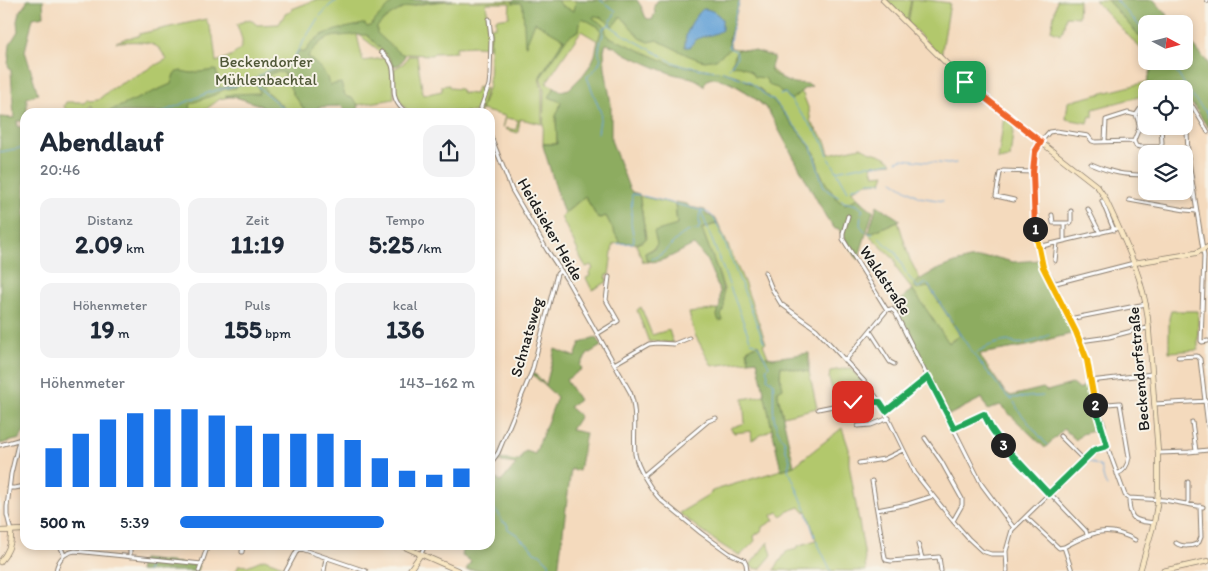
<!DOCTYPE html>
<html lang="de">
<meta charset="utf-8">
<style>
body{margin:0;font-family:Itim,sans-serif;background:#f2f2f3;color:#1f2937;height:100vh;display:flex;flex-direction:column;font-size:19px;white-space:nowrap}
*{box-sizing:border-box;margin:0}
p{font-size:16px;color:#747a83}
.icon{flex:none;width:28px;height:28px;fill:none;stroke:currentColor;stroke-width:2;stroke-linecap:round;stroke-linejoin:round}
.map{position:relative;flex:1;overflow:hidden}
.drawer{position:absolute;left:20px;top:108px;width:475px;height:442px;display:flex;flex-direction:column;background:#fff;border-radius:15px;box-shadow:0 2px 8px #0003}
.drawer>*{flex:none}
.needle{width:32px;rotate:97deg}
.controls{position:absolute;left:1138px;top:15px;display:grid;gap:10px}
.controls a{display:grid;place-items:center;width:55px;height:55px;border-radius:10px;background:#fff;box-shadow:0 2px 8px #0003;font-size:25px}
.pin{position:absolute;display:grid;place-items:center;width:42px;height:42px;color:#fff;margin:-21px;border-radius:10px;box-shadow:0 2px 8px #0006}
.km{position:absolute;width:25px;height:25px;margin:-12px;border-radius:50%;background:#222;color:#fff;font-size:14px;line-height:25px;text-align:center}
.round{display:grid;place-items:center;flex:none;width:52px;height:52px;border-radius:15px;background:#f2f2f3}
.head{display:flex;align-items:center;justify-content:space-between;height:85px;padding:0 20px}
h1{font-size:28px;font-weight:800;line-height:38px}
.metrics{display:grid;grid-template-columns:repeat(3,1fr);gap:8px;height:85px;padding:5px 20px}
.metrics div{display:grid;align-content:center;border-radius:12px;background:#f2f2f3;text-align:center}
.metrics b{font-size:25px;font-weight:800}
.metrics small{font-size:14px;font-weight:400}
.metrics p{font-size:14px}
.chart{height:140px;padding:10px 20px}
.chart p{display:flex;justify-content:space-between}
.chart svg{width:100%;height:90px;margin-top:5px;stroke:#1a73e8;stroke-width:6}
ul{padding:0 20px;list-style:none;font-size:16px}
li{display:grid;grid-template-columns:80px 60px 1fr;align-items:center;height:38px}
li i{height:12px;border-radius:6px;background:#1a73e8}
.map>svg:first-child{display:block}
</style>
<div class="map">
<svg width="1208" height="571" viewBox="0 0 1208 571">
<rect width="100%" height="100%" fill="#f7f3e8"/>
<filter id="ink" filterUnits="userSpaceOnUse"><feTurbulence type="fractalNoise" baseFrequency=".02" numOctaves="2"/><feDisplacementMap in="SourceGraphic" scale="10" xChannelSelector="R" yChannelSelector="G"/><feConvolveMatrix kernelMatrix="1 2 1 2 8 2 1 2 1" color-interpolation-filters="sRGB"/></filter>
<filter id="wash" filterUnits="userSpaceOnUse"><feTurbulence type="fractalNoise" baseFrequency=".0096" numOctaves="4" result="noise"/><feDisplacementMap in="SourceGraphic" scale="20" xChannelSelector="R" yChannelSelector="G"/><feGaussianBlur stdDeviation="1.12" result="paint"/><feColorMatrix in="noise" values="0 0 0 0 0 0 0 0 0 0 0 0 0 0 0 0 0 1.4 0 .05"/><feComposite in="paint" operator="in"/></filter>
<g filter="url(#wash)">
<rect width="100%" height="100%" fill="#f4dabd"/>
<path fill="#b2c86c" stroke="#677244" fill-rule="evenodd" d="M315,0H428L400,9C420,3 445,0 466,1L617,0L633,19L727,47L729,39L731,48L740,49L737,50L772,70L790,86L803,94L809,110L811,123L825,140L829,154L861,147C871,154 886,153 892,163L871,165L874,175L885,174L882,182L867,183L851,191L864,203L831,215L769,111L751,95L736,86L719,78H713L707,79L669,69L671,73L665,71L626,54L619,47L599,39L598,41L581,31L546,83L555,87L550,97L561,102L559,110L556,116L557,144H543L544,89L540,77L539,78L542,89V124L520,119L518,133L505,129L506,128L516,130L518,120L506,118L503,128H502L505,116L481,110L489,85L491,27L496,26V19L509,17L510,3H486L490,31V47L475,46L456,47V52L434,53L432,55L406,54L405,55L398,53L393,63L394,99L358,105L352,98L347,97L330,85L328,77L316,105V112H270L255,103L235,97H229L220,99L202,112H92V106H89V112H67L64,106L66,102H84L87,99L89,101L98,100L111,89L167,59C164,56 162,52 160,49C149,39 130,42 116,42L127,38L139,36V34L206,19L213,36L216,62C223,59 241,54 242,44C243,38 238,30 237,24L250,19L257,25L279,24L285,14L292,11V9ZM358,34L376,48L386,58L363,61L357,35Z
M886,0H911L907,22Z
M912,0H927L950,3L941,56L908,23Z
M1057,0H1079L1078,17L1066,16L1063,30L1060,34L1051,30Z
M1094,0H1107L1146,43V54Z
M408,56H417L423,95L442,91V86L449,85L450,88L460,89L462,93L475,94L477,87L484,89L486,88L480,112H409C393,95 396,92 394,69L404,63Z
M1147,82L1160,89H1146V95L1093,109V117L1090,116L1088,123L1066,119L1068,102Z
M1004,116L1014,124L1010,158L998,160Z
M585,196L598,219L606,216L620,243L613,244L609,275H606L607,282L592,290L586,278L590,276L589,272L593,269L591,265L586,267L577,252L578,251L561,217Z
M639,196L675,204L677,225C667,235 658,247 645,253L647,261L649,262H643L636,244C640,242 645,242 646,237L640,200Z
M898,221L910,260L920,279L915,283L923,287H928L931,290L960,335L948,343L913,290L896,268L895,260L868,234Z
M718,223L744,282L766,343L763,344L768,357L763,356L758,345L747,350L749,361L712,366L695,335L689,313L719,309L717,316L721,315L724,289L702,229Z
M641,307L652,335L669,330L673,343L654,341L649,342L637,310Z
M1171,311H1198V350L1169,352V318Z
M781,365L809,372L817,408L783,416L778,395V391L783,388L780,376Z
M850,368L862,381L851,384L852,393L849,394H834L829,379L830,371Z
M765,395L772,429L752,440L751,431L734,433L730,428L745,423L743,399Z
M842,428L849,449V464L864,551L866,571L774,570L787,551H789L797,549L798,546L816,540L807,511L804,512L800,507L786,512L782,516L778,512L772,515L774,520L763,527L761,531L755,535L754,537L755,541L740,556C718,544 699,529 679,513L708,496L712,491L794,466Z
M768,542L772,555L760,569L753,568L750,565Z
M264,559L286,567L285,571H276L271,569L269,571H236L239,565L247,566Z"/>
<path fill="#8dac60" stroke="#54643e" d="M27,0H43L44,16L33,18L25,51L38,94L27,98V112H25V121H17L18,127L25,128V429L20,439L0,444V117L14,118L11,71L8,65L10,44L18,31L17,21L19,13L27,2Z
M395,0H453C423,2 398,4 377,27V33L398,52L405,55C402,62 401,65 393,66L390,58L367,35H357L356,34C351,36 346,35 340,36C324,36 316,45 308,57C318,66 326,71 330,85L341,83L345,95L347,97L352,98L357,103L359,112H345L343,108L341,106L318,107L317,111L318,112H306L293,94L284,73C272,69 257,80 267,92L289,112H270L261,106L254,103L236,97L225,96L233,94L259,93V90L254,79L270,71L287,67L290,65L299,50L302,52H305C308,48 311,43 315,40C325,30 349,28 363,24H365L367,27L370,26L381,14Z
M514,0H557L562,6L574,11L576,0H637L641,6L646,18L652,20L655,13L654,6L658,0H740L729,39V46L731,48L716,59L705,61L700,60L687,55L657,40L649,42L640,38L621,16L613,26C607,22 602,16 594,16L593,18L607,27L605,28L607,36L671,64L724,72L740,77L760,89L773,100L815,153L819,169L824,180L834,195L839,201L845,204L858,198L873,211L858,260L838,228L835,229L826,217L768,110C764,106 760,102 756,99C747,91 706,65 704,87C698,76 683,77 673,74C658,69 644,62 630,56C621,52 616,46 606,44L604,50L605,68L611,104V140L629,188L632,192L639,194L640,199L646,239L643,241L636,244L634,243H620L606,216L598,219L585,196L565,213L563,211L543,146V144H557L556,116L559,109L561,102L549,97L555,87L561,91L569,89L583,75L591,64L595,55L598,41L601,31L599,27L582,18L580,23L579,30L567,38L541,77L540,76L564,39L535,22L526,45H525L523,7L521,3H512Z
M1107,0H1154L1175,24H1146V43Z
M1184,34L1208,63V128L1194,106L1184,99V89H1160L1147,82L1152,67V61H1184Z
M740,49L755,51L774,57L771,67V72C778,77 784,81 793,83C801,84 804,82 812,86L804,89L791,100L785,93H781C779,87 776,88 771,86C768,84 767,81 765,78L755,77C750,69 741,64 732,66L731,64L734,59L735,53Z
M216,70L220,88L236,84L237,86L236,88C231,89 222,88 219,93L192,103L190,106L192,112H107L171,84L174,74L177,72L181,71L191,73Z
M675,202L687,204L690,207L705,210L706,214L715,218L718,223L702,229C708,248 733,299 721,315L723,320L719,321L717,316L720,305V291L706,259L694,245C681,250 658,267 646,260L645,253L654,249L657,244L654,232L677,225Z
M877,205L900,220L868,234Z
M994,257L1013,262L1040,260L1075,333L1050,339L1033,345L980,354L982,359L1005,392L1011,396L1043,388L1047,391L1072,384L1079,390L1089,382L1093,407L1100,429L1082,434L1076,440L1064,429L1045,448L1000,405L988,410L982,398L949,415L893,304L903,299L906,294L913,290L949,343L960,335L931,290L928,287L918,289L915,288L913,286C922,274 955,262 970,259C978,258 986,258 994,257Z
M596,338L601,346L588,354L580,365L582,369L566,380L579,400L569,407L580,416L571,430L586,433L579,471L571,469L558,571L466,570L471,561L462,556L464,545H490V474L501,482L516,464L495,461L499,456V459L519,461L523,453L526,451L535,454L557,397L532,374L533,372L546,385L555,349L575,357L580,343Z
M758,344L763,356L773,358L809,353V372L781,366L780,376L783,388L778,391V395L794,466L781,470L757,360L749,361L747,350Z
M142,559L198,565L199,566L198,571H139Z"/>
<path fill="#66a3d7" stroke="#41607a" d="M703,9C711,9 717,13 722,19V30C709,39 699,32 690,47H685C684,33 693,18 703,9Z"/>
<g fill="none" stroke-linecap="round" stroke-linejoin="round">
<path stroke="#66a3d7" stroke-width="1" d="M1116,0L1146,33
M320,16L330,5L338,0
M609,25L624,35L666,58L668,60L683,66H692L696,68L724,72L749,81L769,98L773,99L811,146L821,178L824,187L828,191L840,198L844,202L857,205L863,210L861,213
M1169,61L1195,100L1206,112L1208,117
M729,68L737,57L736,51L729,48L734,19L740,0
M255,80L260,89L288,112
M239,85L254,79L270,69L289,65L318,18
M780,95L785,93L822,140L828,155
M163,112L210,92L237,85
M598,133L601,113L587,77C592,73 598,67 600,61C602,54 600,59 599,53C598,45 604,37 603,28L609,25L616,11L600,0
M0,152L25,147
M829,158L848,191
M897,161L903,159L948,164L956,163
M836,171L865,165H875L891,162
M893,181L919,197L943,201
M851,189L869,182H883
M643,196L696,209L709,213L714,218L719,228L764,342
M701,211L751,342C752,343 754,342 755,343C759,344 766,361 769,366L766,369L768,374L767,378L773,382C775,403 769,423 784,440L786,450L790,460L788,469L789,472
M861,216L860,225C863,229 866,234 873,234
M877,236L891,249L895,251L906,273
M617,244L633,243L634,239L631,223L632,194L640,195
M652,259C668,254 673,238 687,232C691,230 695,230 699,230L698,228L700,226L699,219L700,212
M908,276L918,288L927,283L952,322
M954,325L974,355L1006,395L1012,400
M975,354C985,346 995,343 1008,341C1021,347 1037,341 1049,335
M1011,398L1043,396
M1014,402C1017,407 1019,412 1023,416L1047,445
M1086,460L1101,467C1103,473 1103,481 1107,486
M790,473L806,510
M490,509C498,510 499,513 501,521L507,524L508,529L516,534L523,541L527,543L534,552L540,554L549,563L550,571
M807,512L813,532
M814,533L815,537
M816,540L831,571
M147,571L150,561"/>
</g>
</g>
<g filter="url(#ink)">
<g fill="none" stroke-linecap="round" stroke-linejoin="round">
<defs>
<path id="street" d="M1207,0L1208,1
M381,52C396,64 393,70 394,88C394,92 394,96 396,100C398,105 402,109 406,112
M481,112V107L489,85L490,76L491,39L489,19
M1136,115C1142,130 1138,128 1134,141L1136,146L1140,147H1160L1162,143L1161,126
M1136,115L1140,109L1146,107
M1208,132L1193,107L1187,103L1186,106L1188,155L1204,256L1201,341L1202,342L1208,341
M490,134L512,190L547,250L567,280L630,392C638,412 633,432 635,454C637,467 652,492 662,501L701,533L729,553L744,560L746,564L747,571
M1105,141L1106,120L1128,113L1136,115
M1134,141L1095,142L1092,141L1088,136L1056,131L1049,132L1037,146L1034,155L1033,172L1036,231L1043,267L1076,332L1087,361L1095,408L1107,446L1125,495L1129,498L1164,500L1203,507
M1091,164C1112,173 1123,175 1146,175
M1184,175H1191
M1014,200L996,196L1000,173L1003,171L1033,172
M1129,200L1185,210L1197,211
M1102,201L1114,230
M1088,209L1100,233
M1052,215L1053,223H1070L1071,222V211
M848,216L843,233V239L887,310
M1064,241V223
M1038,247L1119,228
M1055,261L1057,243
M765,272L772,289L781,304L816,329L864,381L880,402L915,473L953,521L968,538L982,551L991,554H1006
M1052,284L1134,263
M887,310L891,309L895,312L982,485L1014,528
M1069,319L1146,304
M870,331L890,362L894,364
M597,334L618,321L606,300L609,277
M1080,341L1109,337L1136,330L1149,328
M1178,357L1197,356L1200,359L1208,426
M845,361L887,310
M614,364L649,344L657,343L674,344L689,338
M1090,381L1152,374
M1154,404L1208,401
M1095,405L1120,403L1129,457C1128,465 1125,471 1117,474
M818,409L853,402H880
M885,411L928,377
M1192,422L1196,451
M858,426L871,425L889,418
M954,428L984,414L991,428L1000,441L1086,531L1087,535
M1060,436L1084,460
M925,438L941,461L962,499V505L953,521
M0,445L25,438
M1158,453L1189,452L1208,450
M859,463L884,459L903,450
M490,464L498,453L532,371L557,274L560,271
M644,475L708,421L716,418
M872,481L885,558L886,560L891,561L939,557L941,571
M1188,482V504
M9,488H15L25,486
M1129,498C1129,520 1134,521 1154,523
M877,510L908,504L933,496
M1026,517L1059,548L1064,547C1091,533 1106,524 1135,540
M11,531L7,515V507L11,474L19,440
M1176,543C1181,547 1194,547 1199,542L1201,537L1200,506
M918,544L922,558
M60,545L64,555
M289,545L366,571
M1064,547L1072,571
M242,552L243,545
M421,554L425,545
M130,557V545
M56,571C58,560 63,553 75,551L202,564
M199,571L208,545
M286,571L300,545
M324,571L326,558
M1007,571L1006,551L1012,530L1094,450L1107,446"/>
<path id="secondary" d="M883,0L969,86L1097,186L1104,196C1122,235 1143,275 1148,319L1158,453V490L1157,505L1154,523L1140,571
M1134,263L1196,253L1208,247
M0,531L25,530
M400,545L459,571
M0,562C8,553 12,544 11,532
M409,571L421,554
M1163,571L1208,561"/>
</defs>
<use href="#street" stroke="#887b6c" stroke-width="5"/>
<use href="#secondary" stroke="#887b6c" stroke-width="6"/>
<use href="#street" stroke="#fff" stroke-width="3"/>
<use href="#secondary" stroke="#f9e7c3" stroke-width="4.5"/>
</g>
</g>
<g fill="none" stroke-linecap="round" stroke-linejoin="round" filter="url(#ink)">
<defs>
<path id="split-1" d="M965,82L1041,142L1035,152L1033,172L1035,229"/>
<path id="split-2" d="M1035,229L1043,267L1076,332L1087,360L1095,405"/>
<path id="split-3" d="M1003,445L1049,494L1094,450L1107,446L1095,405"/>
<path id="split-4" d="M853,402H880L886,411L928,377L954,428L984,414L991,428L1003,445"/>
</defs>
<use href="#split-1" stroke="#fff" stroke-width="10"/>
<use href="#split-2" stroke="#fff" stroke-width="10"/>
<use href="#split-3" stroke="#fff" stroke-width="10"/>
<use href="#split-4" stroke="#fff" stroke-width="10"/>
<use href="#split-1" stroke="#f0652b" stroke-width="6"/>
<use href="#split-2" stroke="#f5b400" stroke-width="6"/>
<use href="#split-3" stroke="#22a559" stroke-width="6"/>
<use href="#split-4" stroke="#22a559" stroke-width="6"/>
</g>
<g text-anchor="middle" stroke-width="4" stroke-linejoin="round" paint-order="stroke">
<g font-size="16" fill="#505838" stroke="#f7f3e8">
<text x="266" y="67">Beckendorfer<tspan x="266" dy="18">Mühlenbachtal</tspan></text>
</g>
<g font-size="16" fill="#1c1c1c" stroke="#f7f3e8">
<text transform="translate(551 229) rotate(60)" y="6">Heidsieker Heide</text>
<text transform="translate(886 280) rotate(56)" y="6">Waldstraße</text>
<text transform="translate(526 337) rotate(-74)" y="6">Schnatsweg</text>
<text transform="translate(1138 369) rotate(-95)" y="6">Beckendorfstraße</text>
</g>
</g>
</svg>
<div class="controls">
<a><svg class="needle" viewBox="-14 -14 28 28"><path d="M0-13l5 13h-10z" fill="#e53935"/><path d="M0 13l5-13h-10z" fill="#747a83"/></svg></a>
<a><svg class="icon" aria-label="locate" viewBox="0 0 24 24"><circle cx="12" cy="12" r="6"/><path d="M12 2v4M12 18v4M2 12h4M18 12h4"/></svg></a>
<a><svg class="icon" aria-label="layers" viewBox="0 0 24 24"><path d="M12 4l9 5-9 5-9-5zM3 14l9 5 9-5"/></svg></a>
</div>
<div class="pin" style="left:965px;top:82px;background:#1e9e55"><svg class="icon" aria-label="arrive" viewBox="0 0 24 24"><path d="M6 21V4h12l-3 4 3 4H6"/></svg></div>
<div class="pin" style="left:853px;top:402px;background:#d93025"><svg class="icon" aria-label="check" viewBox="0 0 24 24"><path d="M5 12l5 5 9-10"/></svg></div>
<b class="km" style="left:1035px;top:229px">1</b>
<b class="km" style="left:1095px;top:405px">2</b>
<b class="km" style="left:1003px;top:445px">3</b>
<section class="drawer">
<div class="head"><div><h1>Abendlauf</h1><p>20:46</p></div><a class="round"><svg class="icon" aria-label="share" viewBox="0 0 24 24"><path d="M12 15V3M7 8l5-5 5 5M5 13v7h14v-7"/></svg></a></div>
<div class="metrics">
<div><p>Distanz</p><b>2.09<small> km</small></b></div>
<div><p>Zeit</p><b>11:19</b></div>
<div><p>Tempo</p><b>5:25<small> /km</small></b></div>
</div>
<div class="metrics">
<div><p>Höhenmeter</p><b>19<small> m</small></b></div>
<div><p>Puls</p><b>155<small> bpm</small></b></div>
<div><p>kcal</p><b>136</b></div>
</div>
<div class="chart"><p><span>Höhenmeter</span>143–162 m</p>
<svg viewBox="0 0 160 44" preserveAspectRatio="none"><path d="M5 44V25M15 44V18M25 44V11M35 44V8M45 44V6M55 44V6M65 44V9M75 44V14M85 44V18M95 44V18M105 44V18M115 44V21M125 44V30M135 44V36M145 44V38M155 44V35"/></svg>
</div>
<ul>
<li><b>500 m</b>5:39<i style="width:69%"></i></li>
</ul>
</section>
</div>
